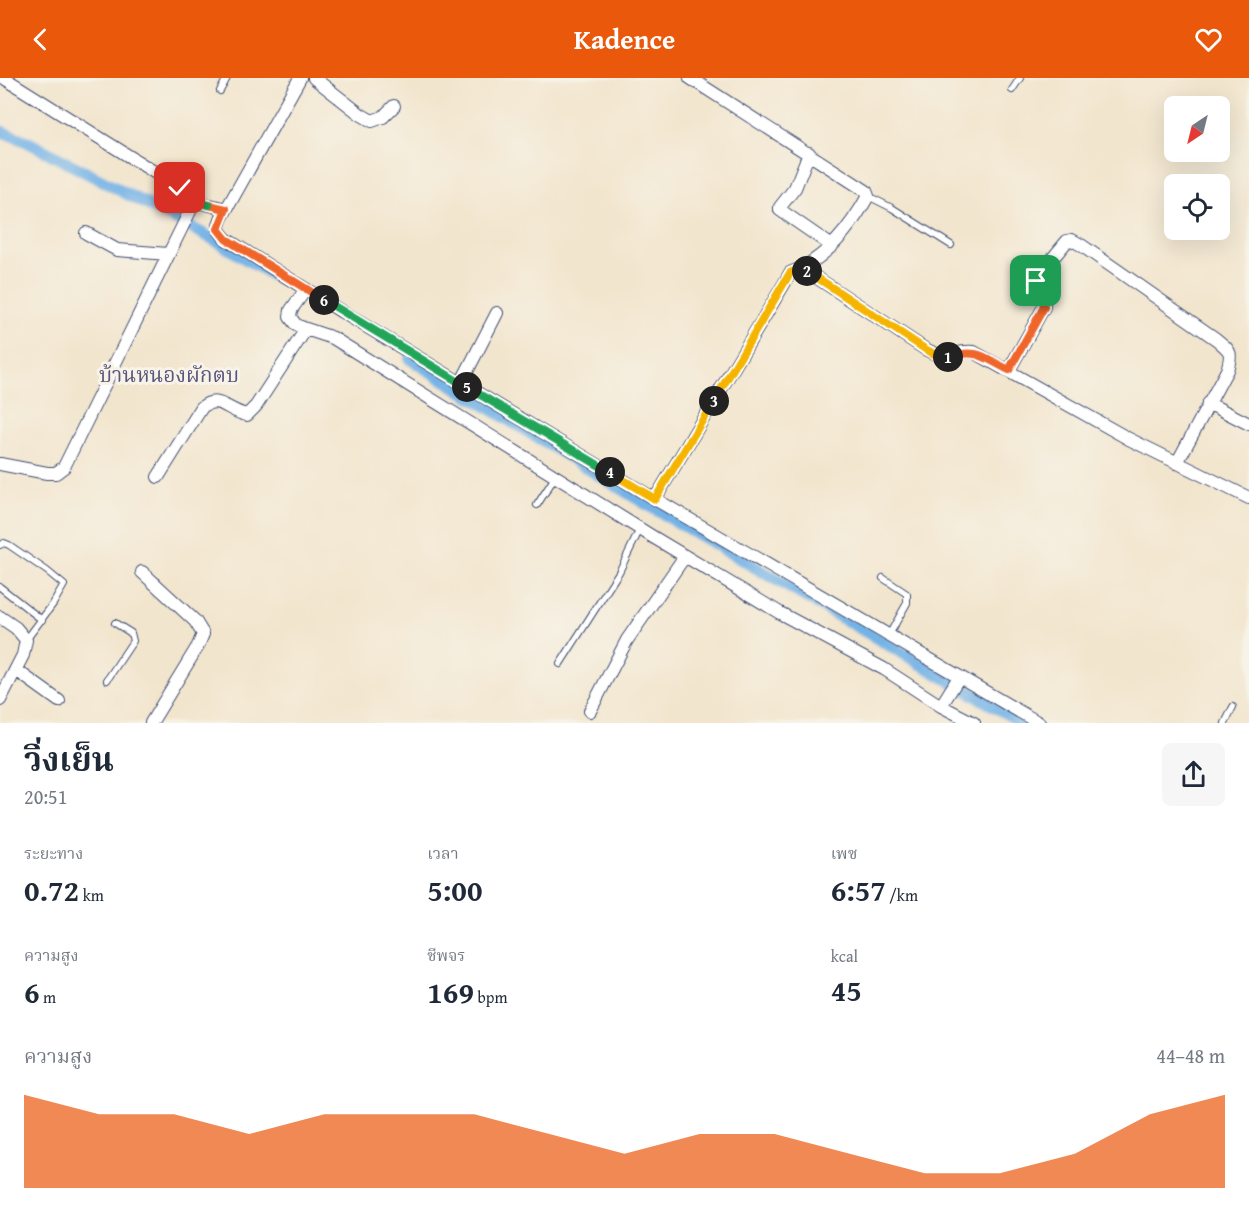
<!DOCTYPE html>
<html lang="th">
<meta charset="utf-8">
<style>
body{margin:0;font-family:"Gentium Book Plus","Noto Serif Thai",serif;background:#f6f6f7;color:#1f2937;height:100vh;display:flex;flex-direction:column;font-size:22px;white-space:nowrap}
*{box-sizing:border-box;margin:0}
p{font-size:20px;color:#747a83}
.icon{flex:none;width:33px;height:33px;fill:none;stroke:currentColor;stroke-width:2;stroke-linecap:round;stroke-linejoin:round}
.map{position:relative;height:645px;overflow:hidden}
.drawer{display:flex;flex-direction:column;background:#fff;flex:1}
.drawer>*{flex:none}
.needle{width:39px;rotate:215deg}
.buttons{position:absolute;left:1164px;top:18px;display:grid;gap:12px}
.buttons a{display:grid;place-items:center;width:66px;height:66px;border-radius:9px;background:#fff;box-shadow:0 6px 24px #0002;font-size:30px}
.pin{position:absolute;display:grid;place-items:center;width:51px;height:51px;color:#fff;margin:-26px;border-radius:12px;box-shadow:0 3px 9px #0006}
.km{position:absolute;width:30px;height:30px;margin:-15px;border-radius:50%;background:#222;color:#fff;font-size:16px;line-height:30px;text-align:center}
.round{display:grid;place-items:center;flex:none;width:63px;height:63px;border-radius:9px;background:#f6f6f7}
.head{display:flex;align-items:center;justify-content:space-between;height:102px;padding:0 24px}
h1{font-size:33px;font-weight:700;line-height:45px}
.figures{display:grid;grid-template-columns:repeat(3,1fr);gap:9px;height:102px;padding:6px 24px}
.figures div{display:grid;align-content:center}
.figures b{font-size:30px;font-weight:700}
.figures small{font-size:16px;font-weight:400}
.figures p{font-size:16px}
.chart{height:168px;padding:12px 24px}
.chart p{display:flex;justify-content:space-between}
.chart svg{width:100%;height:108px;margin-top:6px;fill:#ea580c;opacity:.7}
header{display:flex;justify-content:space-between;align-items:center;height:78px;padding:0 24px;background:#ea580c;color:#fff;font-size:27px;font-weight:700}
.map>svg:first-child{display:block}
</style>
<header><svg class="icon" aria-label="back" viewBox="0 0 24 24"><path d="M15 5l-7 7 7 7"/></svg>Kadence<svg class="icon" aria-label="heart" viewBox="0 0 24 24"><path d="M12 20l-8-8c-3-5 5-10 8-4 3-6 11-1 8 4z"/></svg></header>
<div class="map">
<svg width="1249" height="645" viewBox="0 0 1249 645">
<rect width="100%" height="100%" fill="#f7f3e8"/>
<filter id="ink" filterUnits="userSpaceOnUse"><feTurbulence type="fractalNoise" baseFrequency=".0167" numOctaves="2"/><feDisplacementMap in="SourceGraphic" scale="12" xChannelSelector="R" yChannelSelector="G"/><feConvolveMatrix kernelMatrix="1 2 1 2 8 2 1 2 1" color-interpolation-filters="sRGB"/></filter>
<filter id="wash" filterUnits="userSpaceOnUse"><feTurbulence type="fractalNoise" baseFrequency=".008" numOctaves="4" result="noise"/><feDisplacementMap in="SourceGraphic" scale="24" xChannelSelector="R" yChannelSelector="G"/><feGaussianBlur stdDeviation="1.35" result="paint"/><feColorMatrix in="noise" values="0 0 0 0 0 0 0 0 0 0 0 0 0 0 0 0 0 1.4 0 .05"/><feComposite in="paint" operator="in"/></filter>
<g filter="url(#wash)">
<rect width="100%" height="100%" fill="#f2e5cd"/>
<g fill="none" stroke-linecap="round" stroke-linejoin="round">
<path stroke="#73b2e6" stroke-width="12" d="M0,53L26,63L213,161L277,200
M410,281L641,423L1023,645"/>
</g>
</g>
<g filter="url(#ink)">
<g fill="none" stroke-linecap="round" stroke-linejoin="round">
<defs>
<path id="service" d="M1012,12L1020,0
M220,13L227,0
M868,118L892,130L951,167
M537,427L555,399
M0,467L4,465L9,467L47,493L64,507L53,526L26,562
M883,500L907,516V525L889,557
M0,509L42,542
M560,586L619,494L640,451
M107,602L133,563L131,555L115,545
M1225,645L1233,629"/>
<path id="minor" d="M4,0L159,97
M300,0L221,141L218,151L226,161L342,234L641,413L1039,645
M314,0L360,36L372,43L383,39L394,28
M690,0L866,113L868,118C852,147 832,174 802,190
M809,75L795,110L780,129V132L832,168
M190,122L226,131
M86,155L117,172L168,176
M306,211L291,232L290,239L296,247L306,251
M1009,292L1044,229V224L1036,209L1038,198L1067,163L1072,162L1081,167L1216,261C1230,273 1233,273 1227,292L1177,385
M461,305L497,235
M1208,325L1249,346
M0,386L47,395H56L64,389L190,133V122L180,110L171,105
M158,399L202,329C219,316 227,333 247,337L256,328L306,251L333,260L653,459L780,535L884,591L941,628L974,645
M655,421L784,206L790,195L802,190L925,271C952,285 950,272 974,274L1129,361L1249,420
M142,494L195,543L203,556L198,568L151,645
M0,539L16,550L26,562L23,577L0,622
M16,592L59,623
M941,628L959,599
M590,633L627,562L685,478"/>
</defs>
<use href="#service" stroke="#3b4a6f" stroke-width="8"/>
<use href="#minor" stroke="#3b4a6f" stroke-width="14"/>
<use href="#service" stroke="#fff" stroke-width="6"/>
<use href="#minor" stroke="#fff" stroke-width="12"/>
</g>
</g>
<g fill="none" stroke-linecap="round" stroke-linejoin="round" filter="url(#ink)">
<defs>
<path id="split-1" d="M948,279C978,270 983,279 1009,292L1044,229C1043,219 1035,213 1036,203"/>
<path id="split-2" d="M807,193L925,271L938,278L948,279"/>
<path id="split-3" d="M714,323L790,195L802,190L807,193"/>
<path id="split-4" d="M610,394L655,421L714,323"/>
<path id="split-5" d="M467,309L610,394"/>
<path id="split-6" d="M324,222L467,309"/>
<path id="split-7" d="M209,127L226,131L218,151L226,161L324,222"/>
<path id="split-8" d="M180,110L190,122L209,127"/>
</defs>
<use href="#split-1" stroke="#fff" stroke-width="12"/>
<use href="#split-2" stroke="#fff" stroke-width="12"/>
<use href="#split-3" stroke="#fff" stroke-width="12"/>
<use href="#split-4" stroke="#fff" stroke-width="12"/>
<use href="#split-5" stroke="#fff" stroke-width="12"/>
<use href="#split-6" stroke="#fff" stroke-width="12"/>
<use href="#split-7" stroke="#fff" stroke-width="12"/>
<use href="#split-8" stroke="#fff" stroke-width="12"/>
<use href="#split-1" stroke="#f0652b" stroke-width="8"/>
<use href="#split-2" stroke="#f5b400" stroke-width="8"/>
<use href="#split-3" stroke="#f5b400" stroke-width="8"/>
<use href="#split-4" stroke="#f5b400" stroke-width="8"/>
<use href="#split-5" stroke="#22a559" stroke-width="8"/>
<use href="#split-6" stroke="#22a559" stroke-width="8"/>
<use href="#split-7" stroke="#f0652b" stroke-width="8"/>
<use href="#split-8" stroke="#22a559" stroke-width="8"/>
</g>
<g text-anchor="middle" stroke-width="6" stroke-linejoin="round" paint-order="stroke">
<g font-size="21" fill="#5b567c" stroke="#f7f3e8">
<text x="169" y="304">บ้านหนองผักตบ</text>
</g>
</g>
</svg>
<div class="buttons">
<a><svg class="needle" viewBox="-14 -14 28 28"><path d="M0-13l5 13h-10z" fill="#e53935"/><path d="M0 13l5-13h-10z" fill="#747a83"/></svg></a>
<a><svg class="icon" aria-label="locate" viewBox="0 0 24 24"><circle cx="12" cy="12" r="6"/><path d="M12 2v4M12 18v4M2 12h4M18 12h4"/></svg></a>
</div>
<div class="pin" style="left:1036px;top:203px;background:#1e9e55"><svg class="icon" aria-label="arrive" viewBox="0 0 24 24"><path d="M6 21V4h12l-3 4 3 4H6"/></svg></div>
<div class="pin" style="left:180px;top:110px;background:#d93025"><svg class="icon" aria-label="check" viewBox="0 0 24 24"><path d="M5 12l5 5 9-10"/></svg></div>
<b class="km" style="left:948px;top:279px">1</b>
<b class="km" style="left:807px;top:193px">2</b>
<b class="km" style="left:714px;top:323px">3</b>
<b class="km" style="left:610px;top:394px">4</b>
<b class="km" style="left:467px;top:309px">5</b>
<b class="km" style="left:324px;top:222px">6</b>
</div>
<section class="drawer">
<div class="head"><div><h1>วิ่งเย็น</h1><p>20:51</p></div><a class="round"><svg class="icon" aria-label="share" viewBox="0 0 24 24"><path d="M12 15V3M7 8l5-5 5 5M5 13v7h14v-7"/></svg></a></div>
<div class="figures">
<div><p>ระยะทาง</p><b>0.72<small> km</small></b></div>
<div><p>เวลา</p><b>5:00</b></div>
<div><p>เพซ</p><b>6:57<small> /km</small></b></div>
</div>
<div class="figures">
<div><p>ความสูง</p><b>6<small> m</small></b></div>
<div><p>ชีพจร</p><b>169<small> bpm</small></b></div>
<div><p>kcal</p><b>45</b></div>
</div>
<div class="chart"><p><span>ความสูง</span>44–48 m</p>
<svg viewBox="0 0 160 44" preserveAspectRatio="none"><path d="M0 44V6L10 14L20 14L30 22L40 14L50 14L60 14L70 22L80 30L90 22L100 22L110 30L120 38L130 38L140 30L150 14L160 6V44z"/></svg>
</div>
</section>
